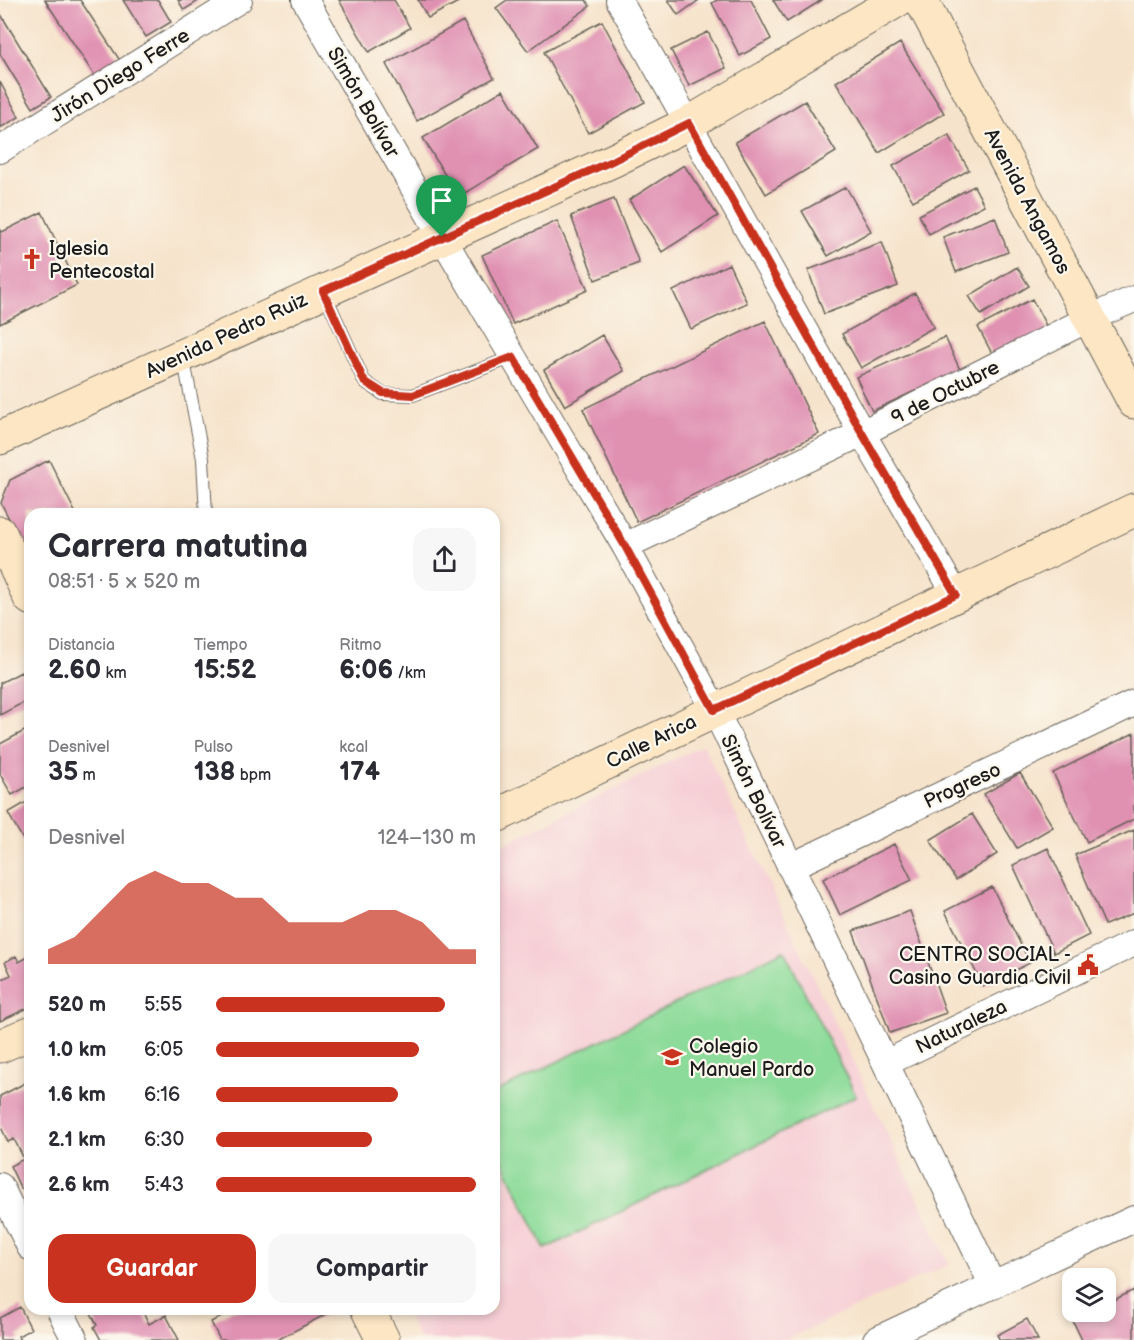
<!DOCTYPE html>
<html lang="es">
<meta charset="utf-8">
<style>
body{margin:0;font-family:"Balsamiq Sans",sans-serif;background:#f7f7f7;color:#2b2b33;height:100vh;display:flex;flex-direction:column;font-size:22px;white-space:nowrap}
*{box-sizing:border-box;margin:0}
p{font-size:20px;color:#7c7c81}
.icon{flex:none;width:33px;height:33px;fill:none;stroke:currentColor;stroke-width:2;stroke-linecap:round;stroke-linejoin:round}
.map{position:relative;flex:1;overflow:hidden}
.side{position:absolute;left:24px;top:508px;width:476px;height:807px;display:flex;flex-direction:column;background:#fff;border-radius:18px;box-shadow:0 3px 9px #0003}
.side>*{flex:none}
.fabs{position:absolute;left:1062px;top:1268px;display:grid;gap:12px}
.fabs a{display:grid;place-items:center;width:54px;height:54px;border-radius:12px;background:#fff;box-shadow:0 3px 9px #0003;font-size:30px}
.pin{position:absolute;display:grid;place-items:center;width:51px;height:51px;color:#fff;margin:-62px -26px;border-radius:50% 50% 50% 0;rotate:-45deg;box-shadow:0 0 6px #0007}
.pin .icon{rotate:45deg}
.round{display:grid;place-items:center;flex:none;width:63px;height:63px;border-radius:18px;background:#f7f7f7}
.overview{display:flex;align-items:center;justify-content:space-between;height:102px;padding:0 24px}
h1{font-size:33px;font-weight:700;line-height:45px}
.metrics{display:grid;grid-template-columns:repeat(3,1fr);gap:9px;height:102px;padding:6px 24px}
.metrics div{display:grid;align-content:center}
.metrics b{font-size:26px;font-weight:700}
.metrics small{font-size:16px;font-weight:400}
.metrics p{font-size:16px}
.chart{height:168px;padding:12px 24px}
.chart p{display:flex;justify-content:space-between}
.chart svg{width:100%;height:108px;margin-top:6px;fill:#c8321e;opacity:.7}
.action{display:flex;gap:12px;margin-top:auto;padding:12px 24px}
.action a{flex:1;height:69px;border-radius:18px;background:#c8321e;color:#fff;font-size:24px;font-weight:700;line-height:69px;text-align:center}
.action a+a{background:#f7f7f7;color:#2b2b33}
ul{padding:0 24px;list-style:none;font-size:20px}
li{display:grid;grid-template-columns:96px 72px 1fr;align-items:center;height:45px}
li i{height:15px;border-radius:8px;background:#c8321e}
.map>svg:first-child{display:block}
</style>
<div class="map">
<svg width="1134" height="1340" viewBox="0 0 1134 1340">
<rect width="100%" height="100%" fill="#fbf7ec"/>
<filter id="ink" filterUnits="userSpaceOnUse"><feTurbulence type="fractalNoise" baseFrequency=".0167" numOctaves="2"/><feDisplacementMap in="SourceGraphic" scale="12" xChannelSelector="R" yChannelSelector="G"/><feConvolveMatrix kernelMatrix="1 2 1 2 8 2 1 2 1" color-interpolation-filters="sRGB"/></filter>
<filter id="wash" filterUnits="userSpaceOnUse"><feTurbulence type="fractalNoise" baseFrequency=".008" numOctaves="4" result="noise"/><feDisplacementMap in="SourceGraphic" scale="24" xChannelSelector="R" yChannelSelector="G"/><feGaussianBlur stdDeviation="1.35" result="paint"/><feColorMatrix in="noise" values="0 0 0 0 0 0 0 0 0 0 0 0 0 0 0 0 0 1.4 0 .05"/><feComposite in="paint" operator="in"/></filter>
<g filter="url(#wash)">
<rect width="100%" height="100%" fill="#f6e3cb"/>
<path fill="#f6cfd5" d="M703,745L949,1264L785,1340H420L404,1310H494V849Z"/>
<path fill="#8ddb9a" stroke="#547c5b" stroke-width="1.5" d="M784,950L856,1096L545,1249L494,1144V1093Z"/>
<g id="blocks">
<path fill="#e091b2" d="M45,0H80L121,62L96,78Z
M123,0H158L171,22L146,37Z
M178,0H200L184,10Z
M339,0H394L410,28L369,52Z
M418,0H462L428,18Z
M507,0H586L590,6L528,51L496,8Z
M668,0H699L678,15Z
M717,0H751L771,39L740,56L712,3Z
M773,0H822L787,22Z
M0,13L51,97L33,108L0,54Z
M463,21L494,78L417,121L386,64Z
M602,21L645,102L588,133L544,52Z
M708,32L726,68L689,86L671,50Z
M900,43L944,113L879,153L836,82Z
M0,82L19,117L0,128Z
M503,90L538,149L458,197L423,138Z
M805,101L836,152L766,194L735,142Z
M949,135L969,170L913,201L893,166Z
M684,165L718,216L662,252L629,200Z
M974,186L984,205L929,234L919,215Z
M846,187L871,231L828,256L802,211Z
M614,199L639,263L595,280L571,216Z
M42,212L77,285L0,324V229L2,232Z
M995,217L1008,252L956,272L943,237Z
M557,221L588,290L513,324L482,255Z
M882,242L898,286L824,314L808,270Z
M729,264L747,303L691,329L673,291Z
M1017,267L1029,286L981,315L969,296Z
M915,293L934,327L861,368L842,334Z
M1032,299L1050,333L996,361L978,327Z
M765,321L819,434L637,522L583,409Z
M602,335L624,371L565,406L544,370Z
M945,337L960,370L872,411L856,377Z
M49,460L76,514H30V559L1,503L10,480Z
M21,672L30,689V699L0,715V683Z
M30,728V785L12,795L0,774V744Z
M1134,733V819L1087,842L1053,773Z
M1020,773L1053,827L1017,848L984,794Z
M30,800V840L25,843L8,813Z
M972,814L997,854L956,880L930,840Z
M1134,830V913L1105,925L1075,855Z
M894,844L912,880L840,915L823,879Z
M1048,848L1089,935L1054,953L1013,865Z
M992,887L1030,963L983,986L945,911Z
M910,911L946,1013L890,1033L853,931Z
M16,956L19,962L30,956V1007L0,1021V980L11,975L5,962Z
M27,1082L30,1088V1185L21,1189L10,1166L24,1159L14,1139L8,1142L0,1125V1096Z
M1134,1290V1340H1082L1073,1321L1092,1311H1106V1304Z
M20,1307L31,1329L18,1336L20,1340H0V1318Z
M94,1310H142L149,1324L166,1315L179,1340H101L94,1327L97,1325L90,1311Z
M233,1310H334L277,1340H220L211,1322Z
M1027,1319L1038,1340H1000L997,1335Z"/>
</g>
</g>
<g filter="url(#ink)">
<use href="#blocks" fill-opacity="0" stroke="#686259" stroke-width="1.5"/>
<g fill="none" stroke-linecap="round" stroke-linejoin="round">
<defs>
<path id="lane" d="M324,292L364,381L383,394L413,395L513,357
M183,356L203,459L206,514"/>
<path id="street" d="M305,0L442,237L625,546L715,710L993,1286
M619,0L862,433L956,595
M0,150L239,0
M625,546L862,433L1090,318L1134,299
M790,867L1134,703
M886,1063L1134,943
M0,1186L30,1247
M60,1310L75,1340
M876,1340L1134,1219"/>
<path id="secondary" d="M921,0L1134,402
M0,438L614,160L689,123L898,0
M0,533L30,598
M494,817L1134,510
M0,1046L30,1033
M368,1310L383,1340"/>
</defs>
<use href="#lane" stroke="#686259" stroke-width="14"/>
<use href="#street" stroke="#686259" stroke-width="28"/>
<use href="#secondary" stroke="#686259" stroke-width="35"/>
<use href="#lane" stroke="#fff" stroke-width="12"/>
<use href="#street" stroke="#fff" stroke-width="26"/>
<use href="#secondary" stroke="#fce6c4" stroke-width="33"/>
</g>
</g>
<g fill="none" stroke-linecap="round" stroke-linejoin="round" filter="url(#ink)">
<defs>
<path id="route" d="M689,123L862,433L956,595L714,710L625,546L513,357L413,395L383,393L364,381L323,291L614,160Z"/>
</defs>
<use href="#route" stroke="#fff" stroke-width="12"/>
<use href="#route" stroke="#c8321e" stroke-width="8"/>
</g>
<defs>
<symbol id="church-bare" viewBox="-9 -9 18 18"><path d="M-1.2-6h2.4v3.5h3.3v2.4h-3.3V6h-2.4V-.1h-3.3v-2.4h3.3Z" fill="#c8321e" stroke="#fbf7ec" stroke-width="2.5" paint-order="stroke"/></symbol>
<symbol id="civic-bare" viewBox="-9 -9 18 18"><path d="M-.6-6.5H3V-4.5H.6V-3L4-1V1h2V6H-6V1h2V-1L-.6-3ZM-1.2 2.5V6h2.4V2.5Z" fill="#c8321e" stroke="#fbf7ec" stroke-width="2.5" paint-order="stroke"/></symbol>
<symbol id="university-bare" viewBox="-9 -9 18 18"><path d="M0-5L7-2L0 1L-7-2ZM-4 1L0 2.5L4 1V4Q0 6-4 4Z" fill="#c8321e" stroke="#fbf7ec" stroke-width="2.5" paint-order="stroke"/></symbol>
</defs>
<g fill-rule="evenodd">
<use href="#church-bare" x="17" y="244" width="30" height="30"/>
<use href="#civic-bare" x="1073" y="950" width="30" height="30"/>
<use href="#university-bare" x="657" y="1042" width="30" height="30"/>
</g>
<g text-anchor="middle" stroke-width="4.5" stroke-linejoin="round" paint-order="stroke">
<g font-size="20" fill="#1c1c1c" stroke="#fbf7ec">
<text transform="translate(120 75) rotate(-32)" y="7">Jirón Diego Ferre</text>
<text transform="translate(364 102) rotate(60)" y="7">Simón Bolívar</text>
<text transform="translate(1028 201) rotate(62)" y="7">Avenida Angamos</text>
<text transform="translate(226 335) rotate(-25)" y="7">Avenida Pedro Ruiz</text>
<text transform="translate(945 392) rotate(-27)" y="7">9 de Octubre</text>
<text transform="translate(651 741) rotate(-26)" y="7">Calle Arica</text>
<text transform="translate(962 785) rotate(-25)" y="7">Progreso</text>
<text transform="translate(754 791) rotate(64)" y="7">Simón Bolívar</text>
<text transform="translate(961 1026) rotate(-26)" y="7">Naturaleza</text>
</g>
<g font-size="20" fill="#1c1c1c" stroke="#fbf7ec" text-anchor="start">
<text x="49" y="255">Iglesia<tspan x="49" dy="23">Pentecostal</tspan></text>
<text x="1071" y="961" text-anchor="end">CENTRO SOCIAL -<tspan x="1071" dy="23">Casino Guardia Civil</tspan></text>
<text x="689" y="1053">Colegio<tspan x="689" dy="23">Manuel Pardo</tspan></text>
</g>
</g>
</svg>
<div class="fabs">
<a><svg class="icon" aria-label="layers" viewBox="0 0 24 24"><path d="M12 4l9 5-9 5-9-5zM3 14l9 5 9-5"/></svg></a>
</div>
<div class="pin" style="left:442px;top:237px;background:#1e9e55"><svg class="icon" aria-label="arrive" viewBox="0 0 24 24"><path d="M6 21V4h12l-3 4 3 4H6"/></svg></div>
<section class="side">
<div class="overview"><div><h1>Carrera matutina</h1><p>08:51 · 5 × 520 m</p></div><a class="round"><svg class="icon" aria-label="share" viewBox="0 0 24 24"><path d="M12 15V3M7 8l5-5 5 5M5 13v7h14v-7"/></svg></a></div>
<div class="metrics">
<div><p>Distancia</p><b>2.60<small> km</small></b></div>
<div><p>Tiempo</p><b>15:52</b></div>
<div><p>Ritmo</p><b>6:06<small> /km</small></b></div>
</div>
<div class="metrics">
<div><p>Desnivel</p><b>35<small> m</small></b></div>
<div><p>Pulso</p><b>138<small> bpm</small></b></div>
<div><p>kcal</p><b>174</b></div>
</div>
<div class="chart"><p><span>Desnivel</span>124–130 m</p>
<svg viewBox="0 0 160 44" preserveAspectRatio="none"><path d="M0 44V38L10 33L20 22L30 11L40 6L50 11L60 11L70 17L80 17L90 27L100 27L110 27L120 22L130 22L140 27L150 38L160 38V44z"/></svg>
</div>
<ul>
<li><b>520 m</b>5:55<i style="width:88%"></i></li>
<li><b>1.0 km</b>6:05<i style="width:78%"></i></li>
<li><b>1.6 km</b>6:16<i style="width:70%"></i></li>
<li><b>2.1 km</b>6:30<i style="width:60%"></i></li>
<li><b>2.6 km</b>5:43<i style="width:100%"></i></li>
</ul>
<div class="action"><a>Guardar</a><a>Compartir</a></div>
</section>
</div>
